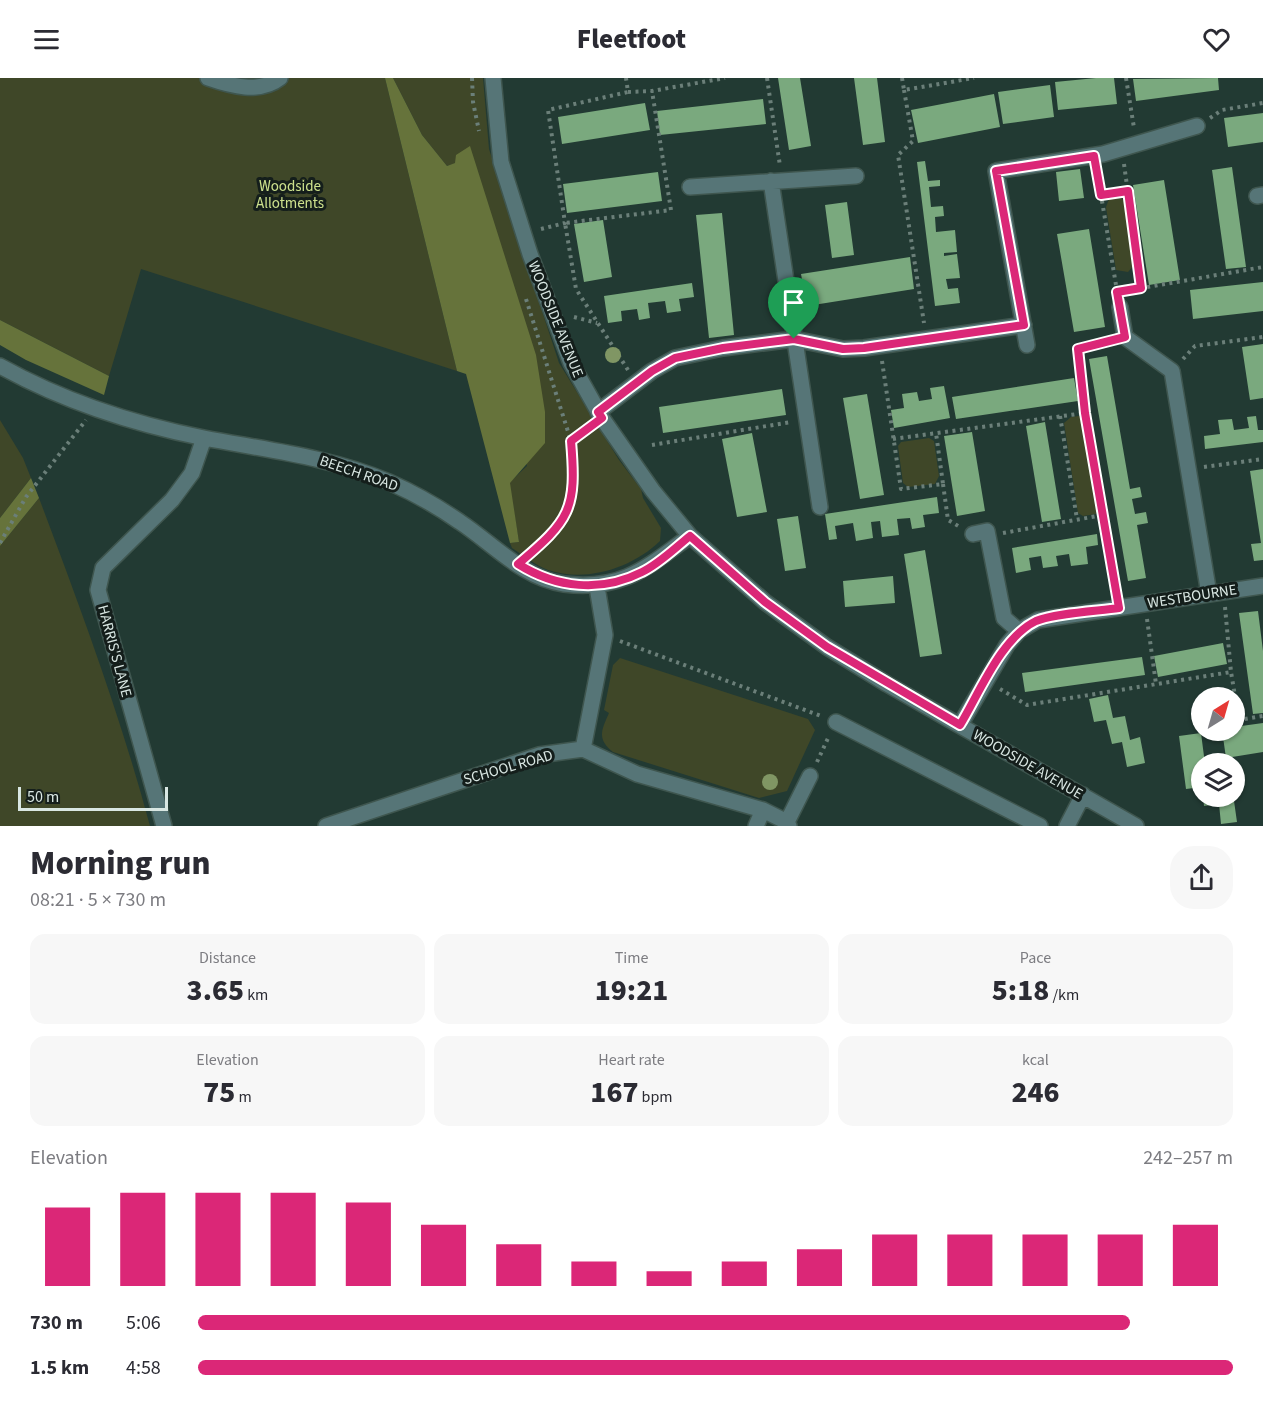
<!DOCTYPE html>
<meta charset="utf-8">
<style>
body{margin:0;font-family:"Source Sans 3",sans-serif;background:#f7f7f7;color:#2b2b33;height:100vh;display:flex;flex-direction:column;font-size:22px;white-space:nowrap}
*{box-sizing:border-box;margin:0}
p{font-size:20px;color:#7c7c81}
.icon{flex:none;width:33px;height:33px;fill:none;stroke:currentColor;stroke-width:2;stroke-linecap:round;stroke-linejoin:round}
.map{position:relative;height:748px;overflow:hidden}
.sheet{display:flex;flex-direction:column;background:#fff;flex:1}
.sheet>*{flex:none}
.needle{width:39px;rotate:37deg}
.buttons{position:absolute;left:1191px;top:609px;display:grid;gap:12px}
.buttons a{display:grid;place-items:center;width:54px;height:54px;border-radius:50%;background:#fff;box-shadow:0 2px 4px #0004;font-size:30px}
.scale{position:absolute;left:18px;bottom:15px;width:150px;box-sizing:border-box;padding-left:6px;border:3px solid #d9e7e3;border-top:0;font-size:16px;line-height:21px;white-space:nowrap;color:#d9e7e3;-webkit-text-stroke:4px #141e1b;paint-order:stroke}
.pin{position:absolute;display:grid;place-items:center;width:51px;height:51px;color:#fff;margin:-62px -26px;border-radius:50% 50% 50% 0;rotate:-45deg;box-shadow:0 0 6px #0007}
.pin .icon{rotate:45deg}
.round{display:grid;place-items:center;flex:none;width:63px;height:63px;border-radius:24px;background:#f7f7f7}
.head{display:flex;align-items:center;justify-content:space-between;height:102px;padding:0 30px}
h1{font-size:33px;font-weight:800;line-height:45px}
.figures{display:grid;grid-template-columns:repeat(3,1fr);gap:9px;height:102px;padding:6px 30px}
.figures div{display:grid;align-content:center;border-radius:15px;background:#f7f7f7;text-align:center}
.figures b{font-size:30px;font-weight:800}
.figures small{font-size:16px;font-weight:400}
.figures p{font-size:16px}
.chart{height:168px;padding:12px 30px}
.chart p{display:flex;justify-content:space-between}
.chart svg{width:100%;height:108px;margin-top:6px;stroke:#db2777;stroke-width:6}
ul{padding:0 30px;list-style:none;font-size:20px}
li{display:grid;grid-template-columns:96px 72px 1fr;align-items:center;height:45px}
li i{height:15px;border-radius:8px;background:#db2777}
header{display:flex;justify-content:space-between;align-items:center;height:78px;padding:0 30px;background:#fff;font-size:27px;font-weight:800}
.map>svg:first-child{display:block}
</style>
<header><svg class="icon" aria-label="menu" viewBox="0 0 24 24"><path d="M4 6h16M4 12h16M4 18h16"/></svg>Fleetfoot<svg class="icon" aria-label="heart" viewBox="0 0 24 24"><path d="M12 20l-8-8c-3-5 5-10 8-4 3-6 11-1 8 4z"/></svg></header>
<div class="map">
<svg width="1263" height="748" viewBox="0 0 1263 748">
<rect width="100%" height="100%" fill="#223a33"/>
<path fill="#3f4728" d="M0,0H385L457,293L141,191L109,298L0,242Z
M393,0H483L489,71L559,285L619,382L641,411L643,420L661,450L660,463C632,490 586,505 548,492C535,487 523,477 512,470L510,465L519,464L509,405L527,388L456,85L447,88L422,57Z
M1121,120L1126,125L1135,186L1128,194L1116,192L1106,129L1109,121Z
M1079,338L1083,342L1099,428L1096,436L1083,438L1078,435L1064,345L1071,339Z
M0,342L23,380L31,400L0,440Z
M929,360L934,363L939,398L935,406L908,409L903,405L898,368L901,364Z
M39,420C80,529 120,636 150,748H0V468Z
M620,580L808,641L815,652L787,713L759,720L613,674C597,661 601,653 609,635L604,632L613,587Z"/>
<path fill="#66733b" d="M385,0H393L422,57L447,88L455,85L456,77L470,68L536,277L545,334V365L510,405L519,464L510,465L466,296L457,293Z
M0,242L109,298L104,317L26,282L0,267Z
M31,400L39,420L0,468V440Z"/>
<path fill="#7aa97e" d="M778,0H800L811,68L789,72Z
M854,0H877L885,64L863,67Z
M1096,0H1114L1117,26L1058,32L1055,4Z
M1218,0L1219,12L1136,23L1133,1Z
M1050,7L1054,39L1003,46L998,14Z
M994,16L1000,49L918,65L911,32Z
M763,21L766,46L660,57L657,33Z
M645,25L650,52L562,66L558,39Z
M1263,35V64L1228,69L1224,40Z
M925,83L928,103L940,102V108L929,109L931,129L943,128L944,138L935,139L936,154L955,152L957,174L944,175V178L957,176L960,200L946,201L948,211L958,210L960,225L935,228L917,84Z
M1232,89L1246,189L1226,191L1212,92Z
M1080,91L1084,120L1059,123L1056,94Z
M658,94L662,123L567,135L563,106Z
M1164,102L1180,202L1149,207L1133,107Z
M847,124L854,177L832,180L825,127Z
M722,135L734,257L709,260L696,137Z
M603,142L612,199L584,204L574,146Z
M1089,151L1105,249L1074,254L1057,156Z
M910,179L914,211L807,228L801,196Z
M1263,204V233L1193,241L1190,212Z
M692,205L694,219L679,221L681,233L667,235L665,223L648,225L650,240L639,242L637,231L621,233L622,243L608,245L604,218Z
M1263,266V320L1250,322L1242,269Z
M1107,278L1130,411L1140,409L1142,419L1132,421L1135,436L1146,434L1148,445L1137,447L1146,500L1128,503L1089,281Z
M1074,300L1078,323L956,341L952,319Z
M944,308L950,340L894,350L891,332L904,330L902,316L917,314L919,323L932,321L930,310Z
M782,311L786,337L663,355L659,329Z
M867,316L884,417L860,421L843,320Z
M1256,338L1258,352H1263V364L1205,371L1204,358L1220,356L1218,342L1232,341L1234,352L1249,350L1247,339Z
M1045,344L1061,441L1042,444L1026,348Z
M972,354L985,433L957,438L944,358Z
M752,355L767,434L737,439L722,361Z
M1263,391V482L1254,483L1251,466L1261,465L1250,393Z
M937,419L939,435L923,437L925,449L912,451L910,440L897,441L899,457L882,459L880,443L871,444L873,460L856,463L853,445L835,448L837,461L829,462L825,436Z
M798,438L806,490L785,493L777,441Z
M1097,456L1098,467L1086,469L1088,486L1071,488L1069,476L1056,478L1058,488L1043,490L1041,478L1029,480L1031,492L1016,495L1012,470Z
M925,472L942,576L920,579L904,476Z
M893,498L895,525L845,529L843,503Z
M1258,533L1263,573V635L1253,636L1239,535Z
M1223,565L1227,586L1158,599L1154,578Z
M1142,579L1145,597L1025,614L1022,595Z
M1108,617L1113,640L1125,638L1130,662L1140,659L1145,685L1127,689L1122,664L1112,666L1106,642L1094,644L1089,621Z
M1263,645V674L1226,680L1222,652H1234V649Z
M1201,655L1205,686H1202V709L1186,711L1179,658Z
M1203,718H1222V724L1234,723L1237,744L1221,746L1219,726L1204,728Z"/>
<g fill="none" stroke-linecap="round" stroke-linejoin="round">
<defs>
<path id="minor" d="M208,0C231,8 260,16 280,0
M493,0L501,84L530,176L571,285L602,340L653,413L690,458L765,524L827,569L887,606L1136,748
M771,103L820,429
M690,109L856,98
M1257,118L1263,117
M1120,229L1125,259L1172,293L1209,516
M1027,267L996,93L1103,76L1197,48
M0,288C63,323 134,346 204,360C267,372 330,379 389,404C414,415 437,428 460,444C492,465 524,501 564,506C622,513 646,490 690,458
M598,334L652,293L675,280L723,270L794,261L843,271L864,270L1024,247
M973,456L987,453L1004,540L1019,553
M836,644L1040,748
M960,647L1007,567L1019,553L1038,542L1263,508
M583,671L605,557L597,509
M787,744L810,698
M164,748L98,512L103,490L172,422L192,395L204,360
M326,748L539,677L583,671L637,696L763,732L787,744L789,748
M756,748L763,732
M1067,748L1083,717"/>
</defs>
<use href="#minor" stroke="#3f564f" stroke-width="18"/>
<path stroke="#6b7f79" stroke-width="4" stroke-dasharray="3 4.5" stroke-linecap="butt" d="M472,0L473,24L479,53
M767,0L780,88
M902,0L904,12L974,0
M1126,0L1134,50
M904,12L913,63L898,77L924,245
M628,14L652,13L725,0
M1210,40L1222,32L1263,25
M1124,86L1141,210
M1097,93L1117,213
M1101,117L1128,113
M541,151L565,145L548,32L628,14L626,0
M1125,213L1263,189
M526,221L571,363
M574,239L597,245
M1183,281L1195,268L1263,259
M882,283L901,411L943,406L936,355
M628,292L576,211L565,145L671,132L652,13
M1060,338L1077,441
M893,361L1085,335L1078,271L1109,263
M652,367L791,344
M1204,389L1263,381
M943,406L948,442L960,449
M1103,437L1116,513
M1003,455L1103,437L1085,335
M0,465L26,419L86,342
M530,476C573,439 575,418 571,363L589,349
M1225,529L1231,594
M1147,541L1156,606
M620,563L821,638
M1000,611L1027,627L1231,594L1239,642L1263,638
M817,684L829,658"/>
<use href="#minor" stroke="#567577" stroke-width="15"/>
</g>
<g fill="#809664">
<circle cx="613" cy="277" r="8"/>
<circle cx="770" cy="704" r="8"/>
</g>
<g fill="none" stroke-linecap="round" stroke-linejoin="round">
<defs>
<path id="route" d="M1094,78L1101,117L1128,113L1141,210L1117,214L1125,259L1078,271L1085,335L1119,530C1098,533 1054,535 1036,543C1001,560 980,614 960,647L827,569L765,524L690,458C675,470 659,486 642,494C601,515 556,510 518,486C570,442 577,432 571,363L602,340L598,334L652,293L675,280L723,270L794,261L843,271L864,270L1024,247L996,93Z"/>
</defs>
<use href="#route" stroke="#fff" stroke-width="12"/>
<use href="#route" stroke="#db2777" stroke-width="8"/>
</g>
<g text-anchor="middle" stroke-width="6" stroke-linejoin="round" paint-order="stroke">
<g font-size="15" fill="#cde18d" stroke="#141e1b">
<text x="290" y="113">Woodside<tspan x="290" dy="17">Allotments</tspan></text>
</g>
<g font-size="15" fill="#d9e7e3" stroke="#141e1b">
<text transform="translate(556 241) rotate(68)" y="5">WOODSIDE AVENUE</text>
<text transform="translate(359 395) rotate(19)" y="5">BEECH ROAD</text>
<text transform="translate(1192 518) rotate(-9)" y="5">WESTBOURNE</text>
<text transform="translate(115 573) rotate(75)" y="5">HARRIS'S LANE</text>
<text transform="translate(1028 686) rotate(30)" y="5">WOODSIDE AVENUE</text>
<text transform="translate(508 689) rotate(-16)" y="5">SCHOOL ROAD</text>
</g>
</g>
</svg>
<div class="buttons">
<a><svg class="needle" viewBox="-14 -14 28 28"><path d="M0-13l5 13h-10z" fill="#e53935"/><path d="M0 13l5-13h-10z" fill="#7c7c81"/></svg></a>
<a><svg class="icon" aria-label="layers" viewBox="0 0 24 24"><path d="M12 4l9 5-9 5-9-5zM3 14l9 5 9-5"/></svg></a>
</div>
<div class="scale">50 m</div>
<div class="pin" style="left:794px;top:261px;background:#1e9e55"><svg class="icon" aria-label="arrive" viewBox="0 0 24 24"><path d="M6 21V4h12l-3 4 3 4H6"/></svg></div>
</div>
<section class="sheet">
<div class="head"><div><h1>Morning run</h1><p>08:21 · 5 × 730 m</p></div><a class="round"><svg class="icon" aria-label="share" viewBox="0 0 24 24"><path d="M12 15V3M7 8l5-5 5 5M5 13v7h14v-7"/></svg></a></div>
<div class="figures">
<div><p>Distance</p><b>3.65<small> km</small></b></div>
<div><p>Time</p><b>19:21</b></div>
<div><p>Pace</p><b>5:18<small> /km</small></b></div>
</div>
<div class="figures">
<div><p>Elevation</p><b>75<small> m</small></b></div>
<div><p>Heart rate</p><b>167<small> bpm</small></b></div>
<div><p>kcal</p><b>246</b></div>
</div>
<div class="chart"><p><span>Elevation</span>242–257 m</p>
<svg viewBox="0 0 160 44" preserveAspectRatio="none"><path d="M5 44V12M15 44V6M25 44V6M35 44V6M45 44V10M55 44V19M65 44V27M75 44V34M85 44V38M95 44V34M105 44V29M115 44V23M125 44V23M135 44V23M145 44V23M155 44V19"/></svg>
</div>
<ul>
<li><b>730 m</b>5:06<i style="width:90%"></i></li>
<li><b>1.5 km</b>4:58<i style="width:100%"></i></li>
</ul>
</section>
